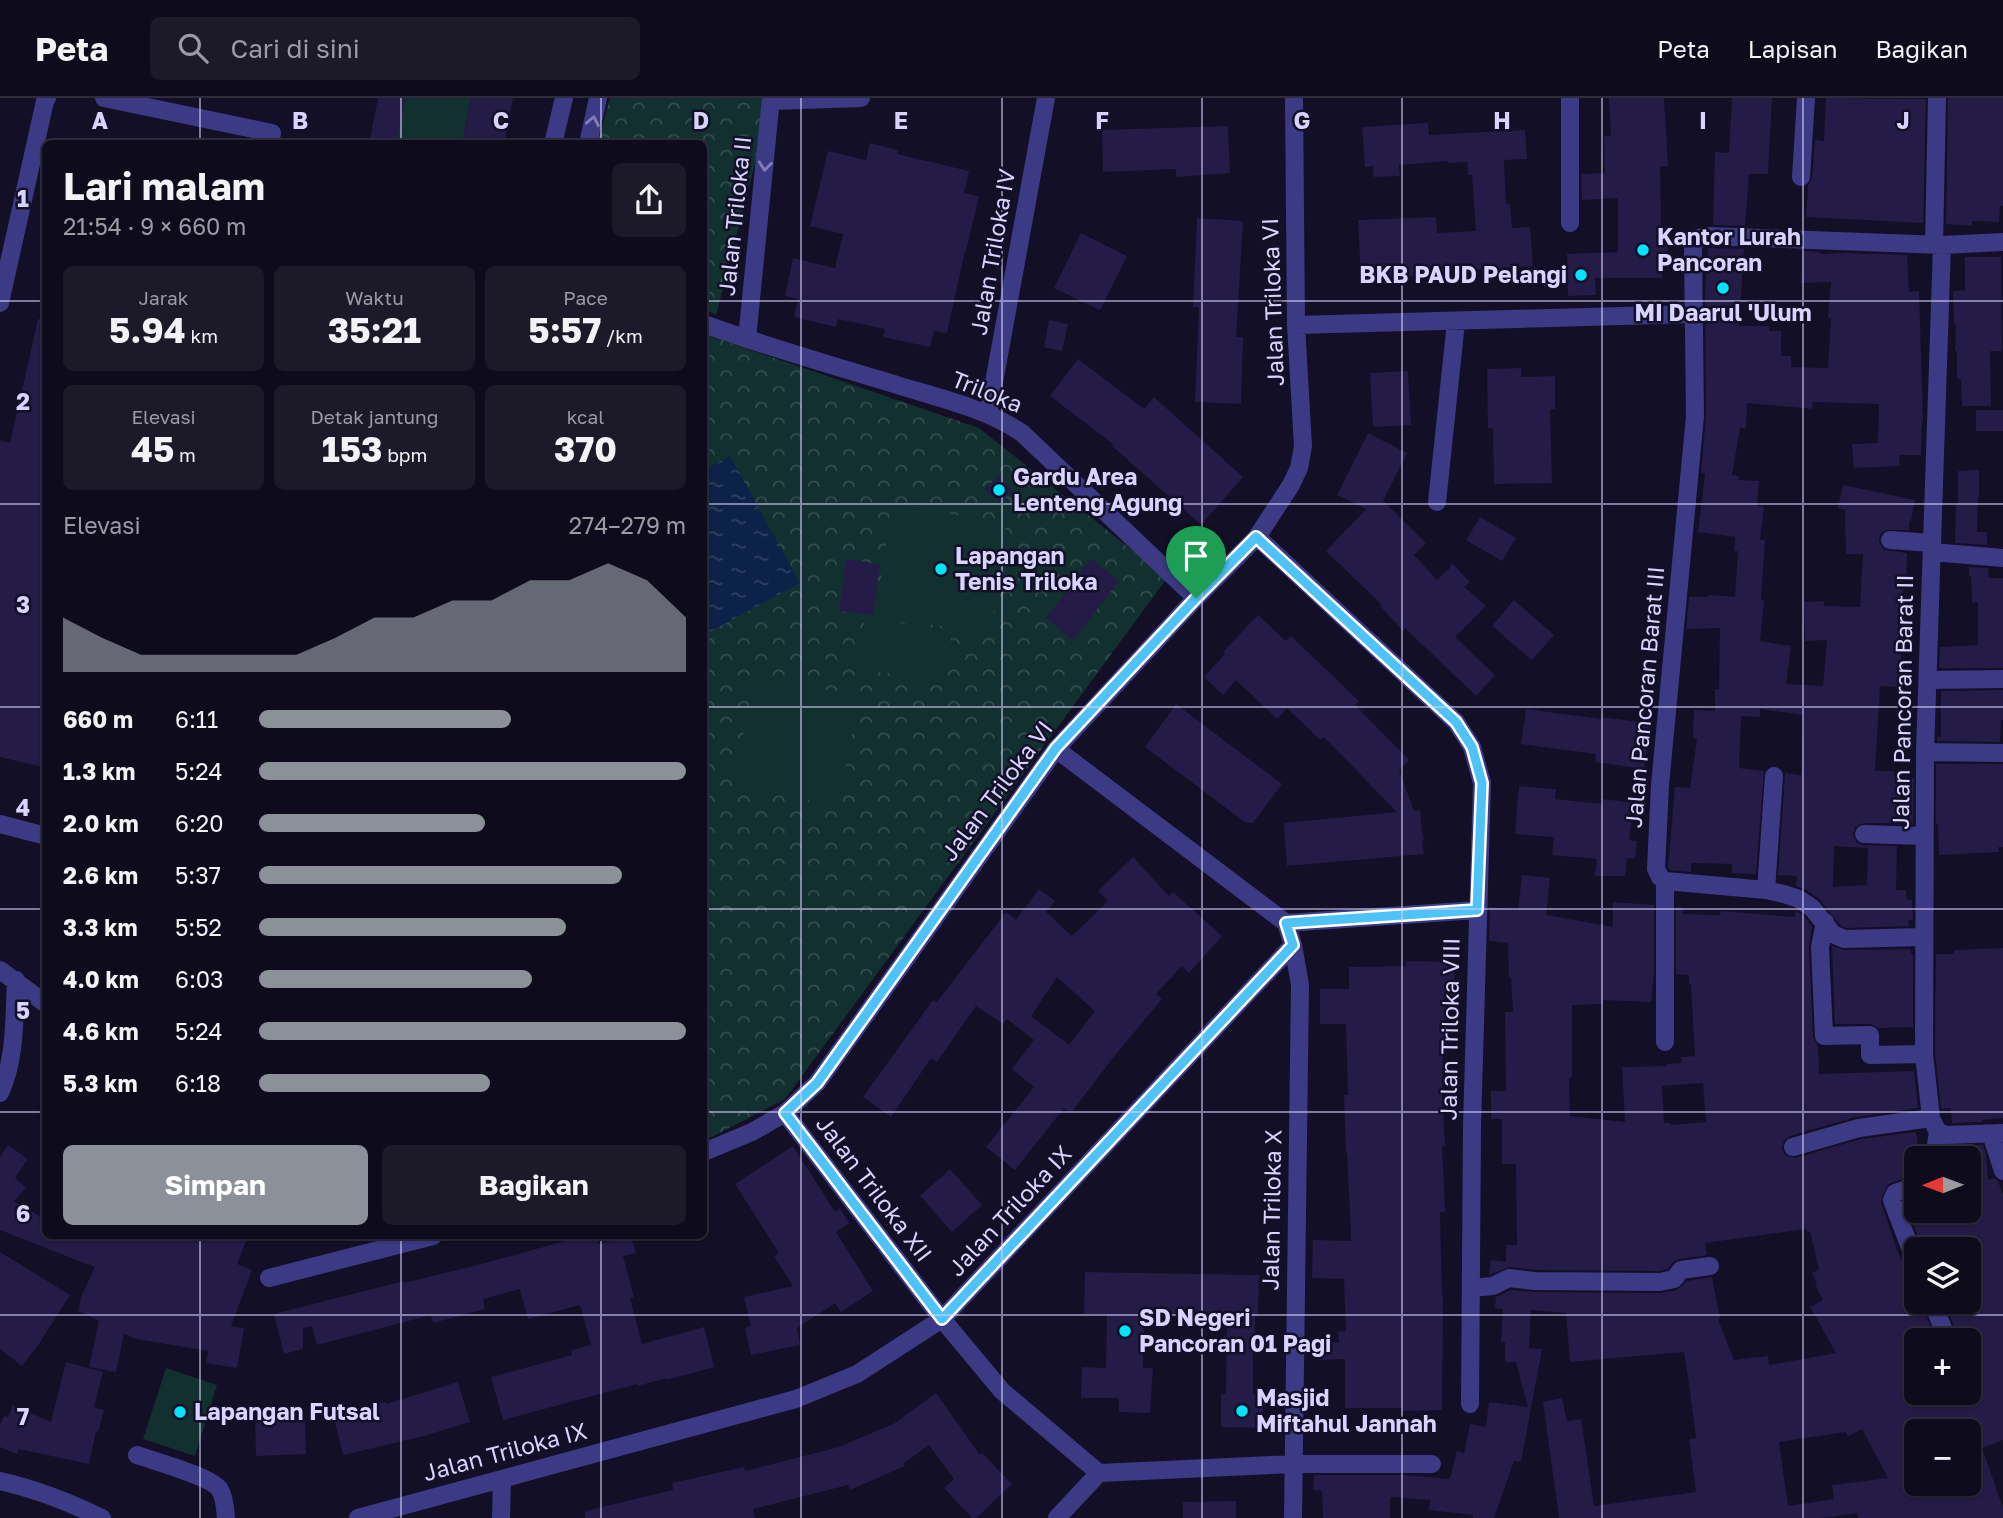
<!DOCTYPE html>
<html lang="id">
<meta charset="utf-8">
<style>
body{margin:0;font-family:"Golos Text",sans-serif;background:#1c1929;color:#f1f3f6;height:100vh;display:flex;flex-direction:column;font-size:26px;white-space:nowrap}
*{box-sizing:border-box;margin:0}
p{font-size:23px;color:#9b9ba3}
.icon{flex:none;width:38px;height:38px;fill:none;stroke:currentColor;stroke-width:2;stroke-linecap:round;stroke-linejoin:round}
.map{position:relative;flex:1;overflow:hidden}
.sheet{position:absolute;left:42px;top:42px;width:665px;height:1099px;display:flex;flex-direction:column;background:#0e0b1c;border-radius:10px;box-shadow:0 2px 5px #0004,0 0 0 2px #2e2b3b}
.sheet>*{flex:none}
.needle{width:46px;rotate:269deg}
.fabs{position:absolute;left:1904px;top:1048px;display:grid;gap:14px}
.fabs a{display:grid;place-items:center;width:77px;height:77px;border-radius:10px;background:#0e0b1c;box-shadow:0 2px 5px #0004,0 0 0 2px #2e2b3b;font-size:35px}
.pin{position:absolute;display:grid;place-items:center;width:60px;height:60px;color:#fff;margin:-72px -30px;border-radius:50% 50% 50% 0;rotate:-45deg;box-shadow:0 0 7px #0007}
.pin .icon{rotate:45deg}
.round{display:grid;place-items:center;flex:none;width:74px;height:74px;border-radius:10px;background:#1c1929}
.summary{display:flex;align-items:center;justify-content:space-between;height:119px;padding:0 21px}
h1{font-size:38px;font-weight:700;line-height:52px}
.figures{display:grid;grid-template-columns:repeat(3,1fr);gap:10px;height:119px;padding:7px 21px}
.figures div{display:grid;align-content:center;border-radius:10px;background:#1c1929;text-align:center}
.figures b{font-size:35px;font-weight:700}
.figures small{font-size:19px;font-weight:400}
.figures p{font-size:19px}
.chart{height:196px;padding:14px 21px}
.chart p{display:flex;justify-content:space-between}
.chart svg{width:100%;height:126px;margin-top:7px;fill:#8c9099;opacity:.7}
.button{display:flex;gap:14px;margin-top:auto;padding:14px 21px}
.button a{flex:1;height:80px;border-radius:10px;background:#8c9099;color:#fff;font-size:28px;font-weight:700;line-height:80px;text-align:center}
.button a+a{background:#1c1929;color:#f1f3f6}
ul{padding:0 21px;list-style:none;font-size:23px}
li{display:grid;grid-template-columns:112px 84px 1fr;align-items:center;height:52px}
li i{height:18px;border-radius:9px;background:#8c9099}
header{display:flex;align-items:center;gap:42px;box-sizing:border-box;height:98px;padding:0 35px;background:#0e0b1c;border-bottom:2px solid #2e2b3b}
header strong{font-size:33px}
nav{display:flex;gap:38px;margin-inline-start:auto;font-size:24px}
.search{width:490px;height:63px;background:#1c1929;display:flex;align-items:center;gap:18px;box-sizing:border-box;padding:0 24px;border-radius:10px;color:#9b9ba3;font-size:26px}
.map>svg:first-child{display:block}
</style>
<header>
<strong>Peta</strong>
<div class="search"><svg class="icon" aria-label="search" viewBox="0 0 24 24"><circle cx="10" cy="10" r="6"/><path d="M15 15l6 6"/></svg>Cari di sini</div>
<nav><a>Peta</a><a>Lapisan</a><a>Bagikan</a></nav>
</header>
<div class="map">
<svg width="2003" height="1420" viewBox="0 0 2003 1420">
<defs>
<pattern id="park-crowns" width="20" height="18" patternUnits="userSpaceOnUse" patternTransform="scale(1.75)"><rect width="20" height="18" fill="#12302f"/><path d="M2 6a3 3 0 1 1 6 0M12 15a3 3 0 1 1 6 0" fill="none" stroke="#344d4e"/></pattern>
<pattern id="water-ripples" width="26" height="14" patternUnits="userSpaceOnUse" patternTransform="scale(1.75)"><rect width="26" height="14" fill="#0c2248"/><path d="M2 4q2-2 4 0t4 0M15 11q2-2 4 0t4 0" fill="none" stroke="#2f4163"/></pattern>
</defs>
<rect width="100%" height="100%" fill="#130f26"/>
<path fill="url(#park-crowns)" d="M610,0H772L716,217L704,211V46H597Z
M704,236L979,330L1167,480L785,1001L704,1043Z"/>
<path fill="#12302f" d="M405,0H471L462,45H396Z
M891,408L1006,424L991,535L876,519Z
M865,520L952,533L945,583L858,571Z
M755,578L859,598L838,708L733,687Z
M166,1270L217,1287L195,1358L143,1341Z"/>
<path fill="url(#water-ripples)" d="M730,358L800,485L704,537V372Z"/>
<path fill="#241b47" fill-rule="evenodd" d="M378,0H405L396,46H369Z
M471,0H513L504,46H462Z
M1609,0H1664L1668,68H1660L1661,124L1663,138H1668V167L1662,166V180H1595L1596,197L1568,198L1567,156L1618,154V100L1582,102L1581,76L1605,75L1604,38H1611Z
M1732,0H1772L1768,76H1749L1745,128L1713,127L1715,54L1729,55Z
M1826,0L1926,1L1923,125L1806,119L1808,88L1812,80L1815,42L1824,43Z
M1948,0H2003V108H2000L1999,124L1972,123V128L1946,126Z
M1428,25L1429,37L1525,32L1527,61L1504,62L1506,106L1510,105L1512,130L1530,129L1533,168L1439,174V177L1361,181L1358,122L1436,119L1437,135L1476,133L1472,77H1468L1467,64L1448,65V63L1399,67L1400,78L1374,79L1373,68L1365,69L1362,29Z
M1228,28L1230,75L1176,79V71L1103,74L1102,32Z
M870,45L898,52L897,56L969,73L964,95L979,98L966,153H965L947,235L934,233L930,249L883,239L885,231L838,221L836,229L794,219L798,201L785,198L793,160L835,170L843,136L810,128L828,53L866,62Z
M1197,120L1243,123L1236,239H1243L1241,306L1195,304L1199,209H1193Z
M1081,135L1127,158L1100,212L1054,190Z
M1708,150L1744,151L1739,228H1769V233H1781V258H1791V269L1828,270L1831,220H1828L1831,184L1801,185L1803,153L1820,154V156L1844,155L1907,157L1909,194L1919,193L1923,321L1922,322L1921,357H1899L1900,368L1854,370L1852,346L1878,345L1879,306L1813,304L1812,311L1747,305L1746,330H1740L1732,377L1739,378V382L1759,383L1757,408L1764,409L1760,442H1765L1761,502H1764L1760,543L1791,548L1786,586L1823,588L1827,542L1805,543L1804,504L1824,503V508L1860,509L1863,456H1846L1845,412L1838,410L1843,387L1915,402L1911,423H1909V432H1886L1881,435L1879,441L1880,446L1884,452L1907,455L1906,485H1903L1900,589L1880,588L1875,673H1894V679L1914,680L1913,725H1864L1855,729L1853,736L1857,745L1863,747L1897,748L1896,792H1906L1907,802H1912L1913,822H1908L1909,828L1846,830L1840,827L1819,801L1805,791L1796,788L1797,778L1778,777L1785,675L1801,677L1804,617L1760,611V619L1741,618L1739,670L1764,673L1756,776L1732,775V766L1691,765V774L1669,772L1668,769L1675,689L1690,690L1697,641H1693L1694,612L1715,613V591H1719L1720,530L1686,531L1689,499H1708L1709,497L1735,499L1738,453H1734L1735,439L1698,434L1705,376L1701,375L1706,318L1705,196ZM1834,748L1868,750L1867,787L1833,789Z
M1965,159H2001L2002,253H1990L1991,308H1962L1961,281H1957V253H1955L1956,226H1954L1953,193L1965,192Z
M38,221L46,222V670L0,659V342L10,345Z
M1049,222L1068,226L1062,253L1044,249Z
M1078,261L1144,311L1154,299L1243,379L1201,427L1111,347L1113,346L1050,298Z
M1521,270V279L1555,278V311H1550L1552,385L1494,386L1493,330H1488L1487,271Z
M1408,273L1411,327L1373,329L1370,275Z
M1976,312H2003V333H1976Z
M1368,335L1407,355L1383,403L1426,445L1414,457L1437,482L1449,471L1452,465L1470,484L1464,489L1486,508L1455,539L1495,577L1476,598L1405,530L1403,533L1380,508L1381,506L1326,453L1366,411L1337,397Z
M1979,372V399H1978L1977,434H1987V447L1955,445L1956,407H1958V373Z
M998,378L1013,392L1000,405L985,391Z
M1480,419L1516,440L1502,463L1466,442Z
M846,461L880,466L873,517L839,513Z
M1091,461L1119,483L1073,542L1046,520Z
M1969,469L1988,470L1989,480H2003V570H1939L1940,549L1978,547V504L1972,505L1971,478H1969Z
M1514,502L1554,537L1532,562L1492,528Z
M1258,517L1286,543L1291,538L1359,603L1355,607L1409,662L1399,672L1414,713L1420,712L1422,734L1425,744L1422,741L1424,756L1287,768L1284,725L1397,714L1324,639L1320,642L1287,610L1277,621L1236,582L1223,597L1204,579L1225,556L1223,554Z
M2003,592V622H2001L2000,644L1937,643V639H1941V593Z
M1176,606L1282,686L1253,725H1246L1145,649Z
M1526,611L1601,621V619L1649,625L1644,671L1595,664L1596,656L1521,646Z
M1936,666H2003V749H1998L1999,754L1939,757L1938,727L1936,726Z
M1519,688L1556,691L1555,701L1603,706V701L1634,705L1629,742L1637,743L1635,761L1627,760L1625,778H1595L1597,761L1552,757L1554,739L1515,736Z
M1133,759L1169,798L1173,794L1222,838L1189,875L1182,868L1156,896L1162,901L1112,961L1071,1015L1064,1010L1015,1072L986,1049L1034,989L1012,971L1034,942L1007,921L1003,926L976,908L937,964L931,960L891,1019L863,999L933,902L937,904L1006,814L1016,822L1039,791L1055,803L1046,814L1072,838L1108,803L1098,793ZM1057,879L1095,913L1069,947L1031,918Z
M1522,777L1550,780L1546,817L1613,829V804L1654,807V876L1651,904L1603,902V906L1572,907V979L1569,980L1570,1018L1625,1024L1622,969L1667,968V966L1682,965L1681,959L1695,958L1691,886H1689V877L1676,876V809L1684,810L1683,816L1720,817L1721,813L1795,819V812L1804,818L1812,829L1809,850L1813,939L1818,948L1819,976L1914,973L1918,1010L1856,1019L1790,1038L1784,1042L1782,1051L1786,1058L1795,1060L1861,1041L1916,1034L1920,1060H1916V1077L1888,1086L1882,1098L1881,1105L1897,1152L1916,1192V1204H1921L1936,1242H1916V1295H1969V1242H1959L1944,1204H1969V1152H1923L1905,1104L1916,1100V1113H1969V1060H1955L1954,1048L1983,1047L1986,1056L1988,1082L1994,1080L1998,1083L2003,1097V1342L1982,1350L2003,1410V1420H1858V1415L1821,1420H1559L1543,1304L1562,1300L1567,1323L1581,1321L1594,1408L1696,1394L1689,1341L1696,1340L1688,1279L1684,1254L1570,1264L1566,1215L1531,1212L1529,1250L1542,1251L1521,1364L1514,1363L1494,1420H1473V1417L1429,1412L1430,1402L1390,1399V1420H1323L1322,1393L1313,1392L1314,1377H1406L1450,1381L1457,1353L1464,1355L1470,1326L1486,1329L1489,1304L1528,1309L1516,1264H1505V1244H1501L1503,1211L1495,1210L1496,1199L1511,1192L1534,1194L1660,1195L1677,1192L1687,1183L1712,1179L1720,1221H1718L1734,1262L1768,1258L1769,1267L1836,1255L1810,1209L1823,1202L1815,1187L1817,1185L1812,1175L1819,1171L1810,1134H1807L1806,1131L1705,1145L1707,1157L1679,1161L1673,1164L1668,1171L1659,1173L1535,1172L1510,1169L1489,1177L1491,1162L1506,1164V1147H1517L1516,1066H1502V1021H1491V993H1506L1505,914H1513L1511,880H1509L1508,845L1489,843L1490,809L1518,812ZM1703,985L1706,1024L1671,1027L1670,1025H1664L1662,988ZM1862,1331L1888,1380L1832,1387L1834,1401L1788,1408L1779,1344L1846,1334L1848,1338ZM1908,1334H1969V1386H1916V1351Z
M1832,848L1844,852L1910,851L1911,856H1913V929L1878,930L1870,926H1835Z
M2003,850V1020L1982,1022L1983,1024L1952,1025L1951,1010L1941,1011L1935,955L1936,856H1954V852Z
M1406,863L1455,864L1454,898H1447L1446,922H1444L1442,996L1445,1048H1442L1445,1114H1440L1442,1197H1443L1442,1312L1402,1313V1310H1345V1261L1318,1262V1246L1339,1244L1338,1234L1346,1233L1344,1181L1312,1180L1313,1142L1351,1143V1135L1347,1055L1346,1056L1344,997H1348L1346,926H1320V891H1349V869L1406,868Z
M8,1047L28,1061L15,1080L26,1090L14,1103L46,1122V1138H248L237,1166L252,1172L231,1228L244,1230L237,1270L206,1265L208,1253L136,1241L124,1236L116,1274L89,1269L99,1223L78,1213L82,1197L95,1169L90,1167L91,1163L89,1167L0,1132V1059Z
M793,1048L835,1114L840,1110L849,1125L836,1134L873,1193L841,1214L835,1205L797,1230L800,1247L751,1257L745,1230L751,1228L744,1199L793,1188L774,1158L779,1155L735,1086Z
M950,1071L982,1107L952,1134L920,1098Z
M564,1138H596L598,1146L631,1138L636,1155L623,1158L634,1199L630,1200L642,1246L704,1229L714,1269L667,1282V1280L637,1288V1286L503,1322L491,1279L572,1257L571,1252L591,1247L580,1207L528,1221L520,1191L483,1201L485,1211L433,1225L431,1217L317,1247L312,1228L303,1230V1251L284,1256L274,1216L404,1183V1185L474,1168L565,1143Z
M0,1154L70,1197L39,1246L22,1268L0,1251Z
M1085,1174L1259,1177L1258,1218H1255V1248H1253V1296H1263V1330L1221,1329V1296H1226L1227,1218L1144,1217L1143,1270H1153L1150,1315L1119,1314V1300H1081L1082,1269L1106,1270L1107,1216H1084Z
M66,1264L103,1274L94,1309L104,1312L98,1334L96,1333L89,1366L19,1351L17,1356L0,1349V1327L4,1318L8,1319L13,1307L51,1324Z
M458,1284L470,1324L420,1339L343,1357L333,1317L386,1304V1306Z
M936,1295L980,1357L982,1355L1012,1386L976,1420H972L944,1390L954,1381L929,1347L904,1365L905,1368L850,1392L848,1387L753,1411L755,1420H585V1413L673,1392L672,1385L744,1369L745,1373L839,1349L895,1325Z
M305,1320L306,1356L256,1358L255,1322Z
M1236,1403V1420H1183V1404Z"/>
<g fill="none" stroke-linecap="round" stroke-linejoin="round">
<path stroke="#3d3a85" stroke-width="18" d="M104,0L272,35L270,46
M1570,0V125
M771,3L861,0
M553,46L564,0
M588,46L598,0
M1801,79L1806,0
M1934,147L1937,0
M0,205L45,3L47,0
M704,226C767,249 832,267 897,287C939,300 985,310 1022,335L1196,500
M1296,227L1693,216
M747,241L771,0
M988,317L1046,0
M1437,404L1456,224
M1257,439L1456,624L1472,649L1482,685L1472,1028L1470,1306
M1890,442L1932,445
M1932,454L2003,460
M1928,582L2003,581
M1056,651L1286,825
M1925,654L2002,655
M0,726L46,738
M1864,736L1924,738
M1766,792L1774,678
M1825,824L1820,849L1824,938L1870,937V957L1924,956
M1924,839L1844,841L1833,836L1812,810L1799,801L1784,796L1766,792L1665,783L1660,779L1656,771L1660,687L1695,318L1693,148L1698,140L1710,138L1942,147L2003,144
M0,872L46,906
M1665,944V783
M0,995C16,961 14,919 16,882
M785,1015L942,1221L1002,1293L1099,1375L1294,1366H1432
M1938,1034L1946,1037L2003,1035
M1991,1036L2003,1073
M1793,1049L1859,1030L1931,1020
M704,1054L752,1034L785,1015L817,985L1056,651L1196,500L1257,439L1291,387L1299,370L1303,348L1296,227L1294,0
M1934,1060L1938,1034L1931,1020L1924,956L1925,654L1942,147
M1916,1088L1895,1095L1892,1102L1916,1165
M269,1180L433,1138
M1471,1190L1493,1188L1509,1180L1534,1183L1660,1184L1674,1181L1681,1172L1710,1168
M1932,1204L1948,1242
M137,1357C154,1363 213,1379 220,1392C225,1400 225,1411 226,1420
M0,1383C36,1391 69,1404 102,1420
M358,1420L796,1301L857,1276L942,1221L1293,847L1286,825L1477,812
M501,1420L502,1381
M1057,1420L1099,1375
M1293,1420L1300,887L1293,847"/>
</g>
<defs><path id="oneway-chevron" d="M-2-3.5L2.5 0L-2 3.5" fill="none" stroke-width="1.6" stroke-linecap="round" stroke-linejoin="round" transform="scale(1.75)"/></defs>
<g stroke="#837fbc">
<use href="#oneway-chevron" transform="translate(593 23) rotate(-78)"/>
<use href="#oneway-chevron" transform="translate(765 68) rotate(96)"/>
</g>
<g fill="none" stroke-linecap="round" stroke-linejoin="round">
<defs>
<path id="route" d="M1256,439L1456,624L1472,649L1482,685L1477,812L1286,825L1293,847L942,1221L785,1015L817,985L1056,650L1196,500Z"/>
</defs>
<use href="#route" stroke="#fff" stroke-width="14"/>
<use href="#route" stroke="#4fc3f7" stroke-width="9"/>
</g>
<path fill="none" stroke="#d9d4ff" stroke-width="2" stroke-opacity="0.55" d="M200,0V46M401,0V46M601,0V46M801,0V1420M1002,0V1420M1202,0V1420M1402,0V1420M1602,0V1420M1803,0V1420M0,203H46M704,203H2003M0,406H46M704,406H2003M0,609H46M704,609H2003M0,811H46M704,811H2003M0,1014H46M704,1014H2003M200,1138V1420M401,1138V1420M601,1138V1420M0,1217H2003"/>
<g fill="#00e5ff" stroke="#130f26" stroke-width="2.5">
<circle cx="1643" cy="152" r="7"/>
<circle cx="1581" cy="177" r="7"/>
<circle cx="1723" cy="190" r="7"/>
<circle cx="999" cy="392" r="7"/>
<circle cx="941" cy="471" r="7"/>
<circle cx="1125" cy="1233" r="7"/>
<circle cx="1242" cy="1313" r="7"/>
<circle cx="180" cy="1314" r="7"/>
</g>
<g text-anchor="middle" stroke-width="5" stroke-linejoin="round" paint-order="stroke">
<g font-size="23" fill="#d9d4ff" stroke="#130f26">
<text transform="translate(735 118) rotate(-84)" y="8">Jalan Triloka II</text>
<text transform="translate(993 154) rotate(-80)" y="8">Jalan Triloka IV</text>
<text transform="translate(1273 204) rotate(-92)" y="8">Jalan Triloka VI</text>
<text transform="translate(987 294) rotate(22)" y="8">Triloka</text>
<text transform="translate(1645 599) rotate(-85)" y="8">Jalan Pancoran Barat III</text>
<text transform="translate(1903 604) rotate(-89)" y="8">Jalan Pancoran Barat II</text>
<text transform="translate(997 693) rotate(-53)" y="8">Jalan Triloka VI</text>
<text transform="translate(1450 931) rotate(-89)" y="8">Jalan Triloka VIII</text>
<text transform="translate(874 1091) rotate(53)" y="8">Jalan Triloka XII</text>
<text transform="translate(1272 1112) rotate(-89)" y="8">Jalan Triloka X</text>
<text transform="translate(1010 1113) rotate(-47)" y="8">Jalan Triloka IX</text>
<text transform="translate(505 1354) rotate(-15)" y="8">Jalan Triloka IX</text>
</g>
<g font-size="23" font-weight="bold" fill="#d9d4ff" stroke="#130f26" text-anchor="start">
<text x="1657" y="147">Kantor Lurah<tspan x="1657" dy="26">Pancoran</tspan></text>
<text x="1567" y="185" text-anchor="end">BKB PAUD Pelangi</text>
<text x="1723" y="223" text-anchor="middle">MI Daarul 'Ulum</text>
<text x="1013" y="387">Gardu Area<tspan x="1013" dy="26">Lenteng Agung</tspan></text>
<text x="955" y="466">Lapangan<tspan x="955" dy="26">Tenis Triloka</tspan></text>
<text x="1139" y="1228">SD Negeri<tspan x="1139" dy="26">Pancoran 01 Pagi</tspan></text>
<text x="1256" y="1308">Masjid<tspan x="1256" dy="26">Miftahul Jannah</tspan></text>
<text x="194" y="1322">Lapangan Futsal</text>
</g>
</g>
<g font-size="23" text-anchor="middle" font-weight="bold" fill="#d9d4ff" stroke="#130f26" stroke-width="5" stroke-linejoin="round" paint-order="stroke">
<text x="100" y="31">A</text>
<text x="300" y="31">B</text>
<text x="501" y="31">C</text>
<text x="701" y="31">D</text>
<text x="901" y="31">E</text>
<text x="1102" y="31">F</text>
<text x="1302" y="31">G</text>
<text x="1502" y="31">H</text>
<text x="1703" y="31">I</text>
<text x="1903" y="31">J</text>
<text x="23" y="109">1</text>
<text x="23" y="312">2</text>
<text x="23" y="515">3</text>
<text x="23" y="718">4</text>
<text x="23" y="921">5</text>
<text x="23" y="1124">6</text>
<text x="23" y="1327">7</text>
</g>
</svg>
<div class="fabs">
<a><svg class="needle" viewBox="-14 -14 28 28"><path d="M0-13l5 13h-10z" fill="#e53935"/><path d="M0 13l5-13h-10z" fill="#9b9ba3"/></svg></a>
<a><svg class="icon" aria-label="layers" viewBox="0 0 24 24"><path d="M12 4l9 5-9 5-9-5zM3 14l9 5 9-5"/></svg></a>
<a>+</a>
<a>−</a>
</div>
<div class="pin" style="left:1196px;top:500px;background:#1e9e55"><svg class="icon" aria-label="arrive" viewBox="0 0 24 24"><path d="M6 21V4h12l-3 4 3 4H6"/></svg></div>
<section class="sheet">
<div class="summary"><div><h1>Lari malam</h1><p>21:54 · 9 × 660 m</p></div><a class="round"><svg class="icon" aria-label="share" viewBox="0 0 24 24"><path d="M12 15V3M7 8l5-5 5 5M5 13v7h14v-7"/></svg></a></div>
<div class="figures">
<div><p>Jarak</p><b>5.94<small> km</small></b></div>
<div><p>Waktu</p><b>35:21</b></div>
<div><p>Pace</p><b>5:57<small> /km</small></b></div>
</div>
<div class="figures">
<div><p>Elevasi</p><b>45<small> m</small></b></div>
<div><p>Detak jantung</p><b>153<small> bpm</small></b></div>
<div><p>kcal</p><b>370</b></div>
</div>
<div class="chart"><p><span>Elevasi</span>274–279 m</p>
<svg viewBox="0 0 160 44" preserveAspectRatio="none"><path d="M0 44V25L10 32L20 38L30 38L40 38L50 38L60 38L70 32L80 25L90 25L100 19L110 19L120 12L130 12L140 6L150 12L160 25V44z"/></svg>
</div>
<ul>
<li><b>660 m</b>6:11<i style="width:59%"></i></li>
<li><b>1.3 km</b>5:24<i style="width:100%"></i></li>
<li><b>2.0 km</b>6:20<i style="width:53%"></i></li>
<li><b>2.6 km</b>5:37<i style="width:85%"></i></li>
<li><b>3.3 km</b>5:52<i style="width:72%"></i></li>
<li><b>4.0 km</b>6:03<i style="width:64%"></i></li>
<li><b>4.6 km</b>5:24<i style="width:100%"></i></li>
<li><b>5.3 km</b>6:18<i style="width:54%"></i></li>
</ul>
<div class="button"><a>Simpan</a><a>Bagikan</a></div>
</section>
</div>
